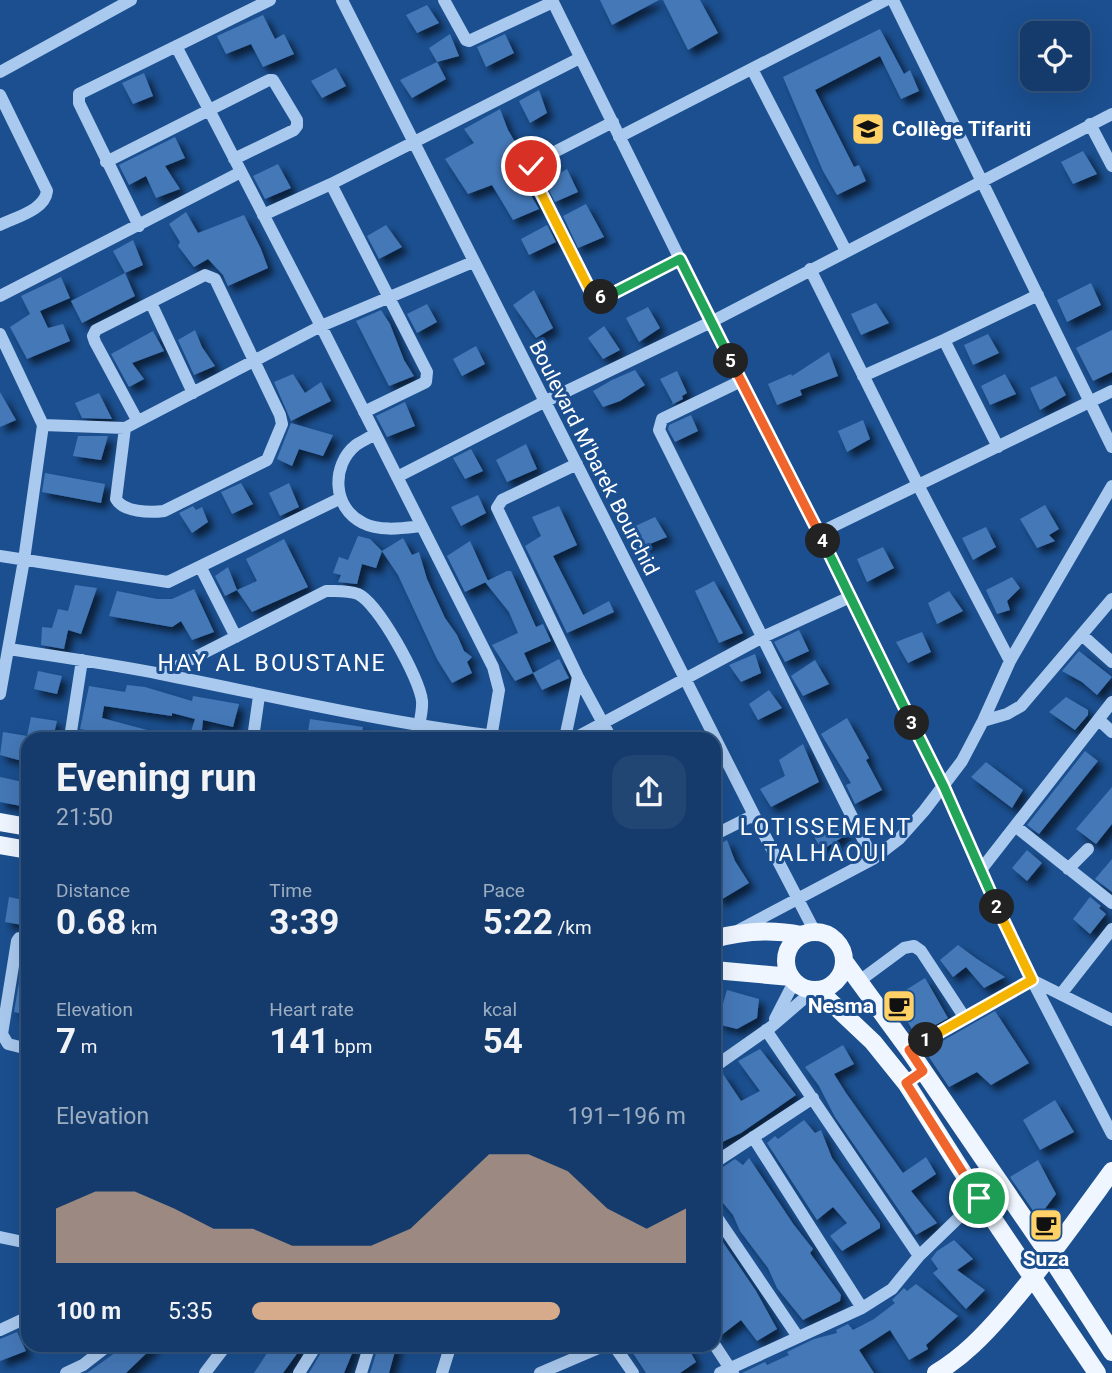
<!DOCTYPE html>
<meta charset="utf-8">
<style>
body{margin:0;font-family:Roboto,sans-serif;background:#214673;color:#f1f3f6;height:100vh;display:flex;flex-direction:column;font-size:26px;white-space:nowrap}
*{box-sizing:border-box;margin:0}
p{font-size:23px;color:#9dadc1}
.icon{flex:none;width:38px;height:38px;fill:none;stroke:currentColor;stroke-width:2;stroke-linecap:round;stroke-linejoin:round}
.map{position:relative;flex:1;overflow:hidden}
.panel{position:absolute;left:21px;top:732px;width:700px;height:620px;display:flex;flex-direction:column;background:#143b6b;border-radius:21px;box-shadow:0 7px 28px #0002,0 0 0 2px #33557e}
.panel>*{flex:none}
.buttons{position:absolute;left:1020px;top:21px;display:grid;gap:14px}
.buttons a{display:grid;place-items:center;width:70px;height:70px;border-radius:14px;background:#143b6b;box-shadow:0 7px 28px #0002,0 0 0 2px #33557e;font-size:35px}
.pin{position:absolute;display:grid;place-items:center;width:60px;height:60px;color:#fff;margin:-30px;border:4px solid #fff;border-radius:50%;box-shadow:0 2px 7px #0007}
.km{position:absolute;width:35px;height:35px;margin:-18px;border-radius:50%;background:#222;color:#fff;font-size:19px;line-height:35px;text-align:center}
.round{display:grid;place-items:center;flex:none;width:74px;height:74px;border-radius:21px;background:#214673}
.head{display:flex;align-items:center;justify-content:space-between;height:119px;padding:0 35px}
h1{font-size:38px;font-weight:700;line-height:52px}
.metrics{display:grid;grid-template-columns:repeat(3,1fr);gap:10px;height:119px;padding:7px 35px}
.metrics div{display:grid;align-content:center}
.metrics b{font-size:35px;font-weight:700}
.metrics small{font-size:19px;font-weight:400}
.metrics p{font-size:19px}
.chart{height:196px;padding:14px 35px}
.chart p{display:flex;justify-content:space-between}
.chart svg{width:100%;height:126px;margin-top:7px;fill:#d6ab8b;opacity:.7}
ul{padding:0 35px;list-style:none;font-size:23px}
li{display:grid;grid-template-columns:112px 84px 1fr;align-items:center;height:52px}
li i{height:18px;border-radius:9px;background:#d6ab8b}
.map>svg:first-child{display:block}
</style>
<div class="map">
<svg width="1112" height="1373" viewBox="0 0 1112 1373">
<defs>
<filter id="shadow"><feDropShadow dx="6" dy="6" stdDeviation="3.5" flood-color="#0009"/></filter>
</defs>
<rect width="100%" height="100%" fill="#1b4f8f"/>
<path fill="#4478b7" filter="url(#shadow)" d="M600,0H659L612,25Z
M663,0H700L718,33L688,50Z
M427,5L439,23L417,33L406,15Z
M263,15L275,39L284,34L294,54L263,67L251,44L226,54L217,36Z
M880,29L904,74L910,70L919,91L901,99L880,56L815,90L854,167L859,165L866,181L837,195L823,171L783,77Z
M450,34L459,56L437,62L429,48Z
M505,34L514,53L486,67L477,47Z
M437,62L446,79L412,98L400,80Z
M336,68L346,86L322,98L311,81Z
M144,73L153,96L133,104L122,83Z
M539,90L547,113L530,123L519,101Z
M500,109L508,130L520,150L507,155L539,209L513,220L492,185L468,194L445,159L474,143L464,129Z
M175,137L185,158L165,166L180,189L156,198L146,176L129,185L119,165Z
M1083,151L1097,174L1073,184L1061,162Z
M278,164L291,188L265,199L253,176Z
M567,169L578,192L555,202L545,182Z
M586,204L604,237L578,248L563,216Z
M186,212L198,233L244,215L261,249L268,268L228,286L223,275L208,259L194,267L178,246L180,242L169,224Z
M386,225L402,247L379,259L367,236Z
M547,225L556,242L529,255L521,239Z
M133,240L143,265L125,273L135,296L82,323L71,301L125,273L113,251Z
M61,277L70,298L40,311L48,328L63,324L70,341L27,359L10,327L30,314L21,296Z
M1091,283L1101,305L1067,322L1057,300Z
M534,290L553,328L536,338L513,305Z
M876,303L889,323L861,335L851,314Z
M427,304L437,322L417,333L407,314Z
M648,307L660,328L639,342L626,318Z
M381,310L390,324L404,360L414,376L389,386L356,321Z
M604,326L620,350L603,359L588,338Z
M195,330L202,347L215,366L194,375L178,340Z
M1112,330V372L1093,381L1076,348Z
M153,331L164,351L132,363L144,379L129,387L111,354Z
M988,334L999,353L973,365L964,345Z
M476,346L485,364L462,376L453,359Z
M829,352L838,376L800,390L802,395L777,405L768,384L791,374L792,376Z
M635,370L645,385L620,401L603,407L593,391L612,380Z
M677,371L687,393L682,396L683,399L671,405L673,403L660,379Z
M293,374L305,393L321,382L331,401L291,421L274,382Z
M1005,374L1016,394L990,405L981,386Z
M1056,376L1066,395L1040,410L1030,388Z
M0,392L16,420L0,427Z
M99,393L112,419L82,418L75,403Z
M405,402L415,426L387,437L376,416Z
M691,415L698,431L675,442L668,429L669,425Z
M863,420L870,439L847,452L838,431Z
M291,423L333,435L323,456L299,449L292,466L277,459Z
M78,436H108L101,460L73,456Z
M526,444L537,469L507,482L496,460Z
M471,449L483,471L465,479L453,458Z
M45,473L105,484L101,503L42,492Z
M241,483L253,504L232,514L221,492Z
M289,483L299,507L280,516L269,493Z
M478,495L486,513L461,526L451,507Z
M1045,505L1059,529L1049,535L1055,541L1037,548L1020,519Z
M193,506L196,510L202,507L208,522L192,533L179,513Z
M559,506L577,545L553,556L583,615L609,601L614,612L567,633L525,546L541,536L532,517Z
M655,517L667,537L640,548L631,528Z
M986,527L996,547L973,560L962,538Z
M358,536L370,539L382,551L376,568L362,564L357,584L338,582L341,575L333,573L339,557L348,560Z
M403,538L412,555L419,552L427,579L445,618L457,635L464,651L472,657L467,662L472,673L452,683L437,659L398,575L382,551Z
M284,539L308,587L252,612L237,590L257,581L246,559Z
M470,541L488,581L465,592L447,556Z
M883,547L894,568L867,582L857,559Z
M228,567L237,590L225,596L215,576Z
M507,571H511L536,627L543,624L551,641L524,653L533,673L515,681L492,645L518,633L509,612L485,582Z
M1012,577L1020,588L1007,601L1010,610L997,614L986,590Z
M714,581L743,633L719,643L695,591Z
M75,585L97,588L81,634L68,630L64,649L41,645L42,627L52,628L58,609L68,611Z
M194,589L214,632L192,640L181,621L172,627L109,616L117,591L157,599H172Z
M949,591L963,611L937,624L928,603Z
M799,630L809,651L785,662L774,642Z
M922,632L931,652L908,663L896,642Z
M1079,651L1112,677L1097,695L1082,682L1062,671Z
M755,654L761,673L741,682L729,665Z
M559,659L569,678L542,690L533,673Z
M815,660L829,684L803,696L791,676Z
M38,671L62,676L57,694L34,689Z
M127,685L145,687L192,701L193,696L239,704L233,727L203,720L201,738H189L195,719L172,713V716L104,706L102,718L166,735V738H119V736L80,729L89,686L125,692Z
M769,690L782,708L758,720L749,704Z
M1066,697L1088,710V715L1075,730L1049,712Z
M31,717L57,721L53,738L27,736Z
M847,718L869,758L866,760L882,790L855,804L846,785L851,783L821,734Z
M310,719L363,727L361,738H307Z
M3,732L27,736L22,761L0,755Z
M803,744L819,782L771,807L760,789L785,776L779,760Z
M1085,751L1098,761L1039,834L1027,825Z
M986,762L1023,790L1012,808L971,777Z
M0,777L23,782L21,806L0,802Z
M1112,787V824L1096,844L1076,829Z
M832,815L846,835L822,850L808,827Z
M727,840L735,861L749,883L719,901L714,892V847Z
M1027,850L1042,863L1027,881L1012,868Z
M1112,859V892L1095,879Z
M9,897L28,901V926L5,922Z
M1090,897L1101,906L1099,908L1106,914L1090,934L1073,919Z
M958,945L977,959L1005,977L984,988L966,967L953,977L940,960Z
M25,947H28V1015L14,1012Z
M925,978L948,1018L916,1036L893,998Z
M727,990L759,999L757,1018L737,1029L717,1024Z
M995,1011L1029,1063L991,1085L977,1072L949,1087L925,1051Z
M843,1045L854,1064L834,1074L846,1093L903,1173L926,1157L936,1174L911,1191L937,1223L916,1235L835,1117L819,1086L805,1067Z
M760,1049L796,1095L741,1133L714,1146V1078L723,1074L741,1101L760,1091L738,1061Z
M1055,1100L1074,1132L1040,1150L1023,1120Z
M804,1120L815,1133L821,1130L832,1158L880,1224V1228L842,1251L830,1236L847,1223L833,1207L817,1220L767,1143L775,1136L778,1139Z
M749,1158L794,1225L813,1249L810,1253L841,1295L840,1301L803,1320L777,1288L768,1268L740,1231L733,1215L714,1192V1173L735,1159L743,1165Z
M1038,1160L1056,1194L1038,1218L1010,1177Z
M714,1229L756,1291L777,1329L757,1341L741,1320L719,1337L714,1331Z
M954,1240L973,1259L957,1270L985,1290L966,1309L933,1273L938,1269L931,1259L937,1251Z
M916,1284L958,1316L926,1345L928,1349L909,1360L890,1330L859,1350L874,1373H742L765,1362L767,1365L789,1355L787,1352L814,1339L837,1333L836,1330L848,1324L853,1330L874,1319L895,1303L892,1300L904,1288L907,1291Z
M17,1332L26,1351L0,1361V1339Z
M124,1344H156L126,1373H87L112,1355Z
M273,1344H304L283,1373H254Z
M326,1344H356L344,1373H309Z
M379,1344H397L389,1373H370Z
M627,1344H686L696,1362L680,1373H646Z"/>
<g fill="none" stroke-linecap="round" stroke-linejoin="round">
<path stroke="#a9c9ee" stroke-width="12" d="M342,0L754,815L815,932
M444,0L466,40L469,41L553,2
M552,0L711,322L819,533L944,787L980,871L1032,980L1112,1134
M893,0L1112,447
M176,46L321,326L493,667L499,690L491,738
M752,69L846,251
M0,72L131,0
M0,95L47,191C45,210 16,217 0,225
M613,122L535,162L530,171L592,294L598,297H606L680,259
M1090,124L1112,166
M619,137L886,0
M106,162L269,80H273L297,120V126L294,130L234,159
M331,184L427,372L426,382L364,412
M263,215L331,184L580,58
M139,226L79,103V94L270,0
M810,269L918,485L1010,661
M0,296L241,172
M151,303L193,393
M0,334L43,425L24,560L0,694
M944,340L998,447
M863,376L944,340L1038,295
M741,381L662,419L659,430L873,859
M43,425L125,428L321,326L473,262
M125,428L116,499C123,512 150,513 164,511L267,460L282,424L280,415L215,279L205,275L96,330L93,336L95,342L137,420
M375,434C369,438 362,441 356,445C331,465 332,508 363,523C380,532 404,528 422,526
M577,464L502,500L497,508L578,677L611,738
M397,477L544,402L711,322L1112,114
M819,533L1112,391
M0,556L168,582L339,499
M201,568L236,637
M1082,635L1112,662
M9,649C60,657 110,664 161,674C277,697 394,725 512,738
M162,674L326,591C336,591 348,590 358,594C378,603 420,679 422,701C423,713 418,726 417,738
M1099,720L1112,732
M983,721L1007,714L1021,706L1112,599
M70,738L82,660
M253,738L259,696
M565,738L578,677
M575,738L763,637L850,597
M1015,826L1112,903
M714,835L754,815
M1068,869L1088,849
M980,871L1112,702
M739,930L873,859L899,839L924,811L962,761L983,721L1010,661L1112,486
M28,938H19L17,941L2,1034L8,1044L28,1049
M858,982L904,948L914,946L921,951L965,1018
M1061,994L1112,929
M775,1019L794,982
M766,1030L919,1256
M909,1050L1032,980L1112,1020
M714,1067L771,1027L814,990
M753,1137L862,1308
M714,1163L813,1098
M714,1213L798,1337
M0,1237L28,1243
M0,1330L28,1317
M613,1344L633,1373
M714,1344L733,1373
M66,1373L83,1365L110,1344
M205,1373L227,1344
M299,1373L317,1344
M361,1373L370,1344
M442,1373L451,1344
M540,1373L608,1344
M720,1373L862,1308L892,1289L919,1256L979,1198L1000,1183"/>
<path stroke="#f0f6ff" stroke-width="18" d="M0,822L28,827
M0,845L28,850
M786 961a29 29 0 1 1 58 0a29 29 0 1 1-58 0Z
M714,939C743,931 772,929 801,935
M844,961L909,1050L1050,1256L1112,1352
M714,970L791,977
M818,990L873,1042L906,1083L979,1198L1097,1373
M936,1373C963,1357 984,1335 1004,1312C1043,1267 1077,1219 1112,1171"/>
</g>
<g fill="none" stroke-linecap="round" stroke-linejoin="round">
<defs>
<path id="split-1" d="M926,1040L909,1050L923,1071L906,1083L979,1198"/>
<path id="split-2" d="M926,1040L1032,980L997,907"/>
<path id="split-3" d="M912,723L944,787L997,907"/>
<path id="split-4" d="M823,541L912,723"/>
<path id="split-5" d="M731,361L823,541"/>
<path id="split-6" d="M601,297H606L680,259L731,361"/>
<path id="split-7" d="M531,166L530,171L592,294L601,297"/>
</defs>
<use href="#split-1" stroke="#fff" stroke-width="14"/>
<use href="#split-2" stroke="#fff" stroke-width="14"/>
<use href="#split-3" stroke="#fff" stroke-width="14"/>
<use href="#split-4" stroke="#fff" stroke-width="14"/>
<use href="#split-5" stroke="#fff" stroke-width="14"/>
<use href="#split-6" stroke="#fff" stroke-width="14"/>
<use href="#split-7" stroke="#fff" stroke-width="14"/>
<use href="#split-1" stroke="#f0652b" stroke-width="9"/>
<use href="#split-2" stroke="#f5b400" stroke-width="9"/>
<use href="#split-3" stroke="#22a559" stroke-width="9"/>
<use href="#split-4" stroke="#22a559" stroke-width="9"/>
<use href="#split-5" stroke="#f0652b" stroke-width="9"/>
<use href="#split-6" stroke="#22a559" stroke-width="9"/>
<use href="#split-7" stroke="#f5b400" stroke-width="9"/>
</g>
<defs>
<symbol id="school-square" viewBox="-11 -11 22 22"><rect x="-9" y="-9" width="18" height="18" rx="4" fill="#ffd166" stroke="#1b4f8f"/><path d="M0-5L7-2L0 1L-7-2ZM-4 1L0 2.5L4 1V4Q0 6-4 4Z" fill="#111"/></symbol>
<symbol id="cafe-square" viewBox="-11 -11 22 22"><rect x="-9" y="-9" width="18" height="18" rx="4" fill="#ffd166" stroke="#1b4f8f"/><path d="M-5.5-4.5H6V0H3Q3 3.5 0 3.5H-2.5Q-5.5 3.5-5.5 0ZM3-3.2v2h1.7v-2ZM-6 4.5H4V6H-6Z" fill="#111"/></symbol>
</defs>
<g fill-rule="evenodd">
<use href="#school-square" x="849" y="110" width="38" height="38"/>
<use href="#cafe-square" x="880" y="987" width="38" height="38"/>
<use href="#cafe-square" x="1027" y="1206" width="38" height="38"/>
</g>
<g text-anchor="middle" stroke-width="6" stroke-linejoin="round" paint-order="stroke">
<g font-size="21" font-weight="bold" fill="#fff" stroke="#1b4f8f" text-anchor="start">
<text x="892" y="136">Collège Tifariti</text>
<text x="874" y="1013" text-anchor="end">Nesma</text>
<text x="1046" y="1266" text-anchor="middle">Suza</text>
</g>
<g font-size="21" fill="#fff" stroke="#1b4f8f">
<text transform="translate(594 458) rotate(63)" y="7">Boulevard M'barek Bourchid</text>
</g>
<g font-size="23" letter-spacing="2" fill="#fff" stroke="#1b4f8f">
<text x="272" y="671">HAY AL BOUSTANE</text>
<text x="826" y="835">LOTISSEMENT<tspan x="826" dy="26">TALHAOUI</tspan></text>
</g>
</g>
</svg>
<div class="buttons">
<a><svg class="icon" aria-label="locate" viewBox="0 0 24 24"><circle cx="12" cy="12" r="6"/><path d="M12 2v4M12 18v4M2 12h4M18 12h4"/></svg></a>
</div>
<div class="pin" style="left:979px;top:1198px;background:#1e9e55"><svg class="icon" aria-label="arrive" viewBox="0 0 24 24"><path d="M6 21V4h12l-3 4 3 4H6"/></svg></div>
<div class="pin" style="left:531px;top:166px;background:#d93025"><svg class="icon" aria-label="check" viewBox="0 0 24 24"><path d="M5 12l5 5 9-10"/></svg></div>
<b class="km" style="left:926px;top:1040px">1</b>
<b class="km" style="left:997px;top:907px">2</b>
<b class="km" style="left:912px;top:723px">3</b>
<b class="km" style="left:823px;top:541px">4</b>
<b class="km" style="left:731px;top:361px">5</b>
<b class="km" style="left:601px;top:297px">6</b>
<section class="panel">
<div class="head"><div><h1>Evening run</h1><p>21:50</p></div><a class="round"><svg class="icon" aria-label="share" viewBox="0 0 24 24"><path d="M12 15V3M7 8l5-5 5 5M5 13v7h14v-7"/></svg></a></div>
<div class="metrics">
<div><p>Distance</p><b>0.68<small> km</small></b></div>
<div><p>Time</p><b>3:39</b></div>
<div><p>Pace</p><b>5:22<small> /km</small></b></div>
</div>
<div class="metrics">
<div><p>Elevation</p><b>7<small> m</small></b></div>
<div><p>Heart rate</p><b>141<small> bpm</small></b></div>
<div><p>kcal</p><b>54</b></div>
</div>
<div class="chart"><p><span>Elevation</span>191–196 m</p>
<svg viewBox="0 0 160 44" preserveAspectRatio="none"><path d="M0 44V25L10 19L20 19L30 25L40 32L50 32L60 38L70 38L80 38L90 32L100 19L110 6L120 6L130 12L140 25L150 32L160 25V44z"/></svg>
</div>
<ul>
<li><b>100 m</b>5:35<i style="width:71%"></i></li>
</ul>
</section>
</div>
